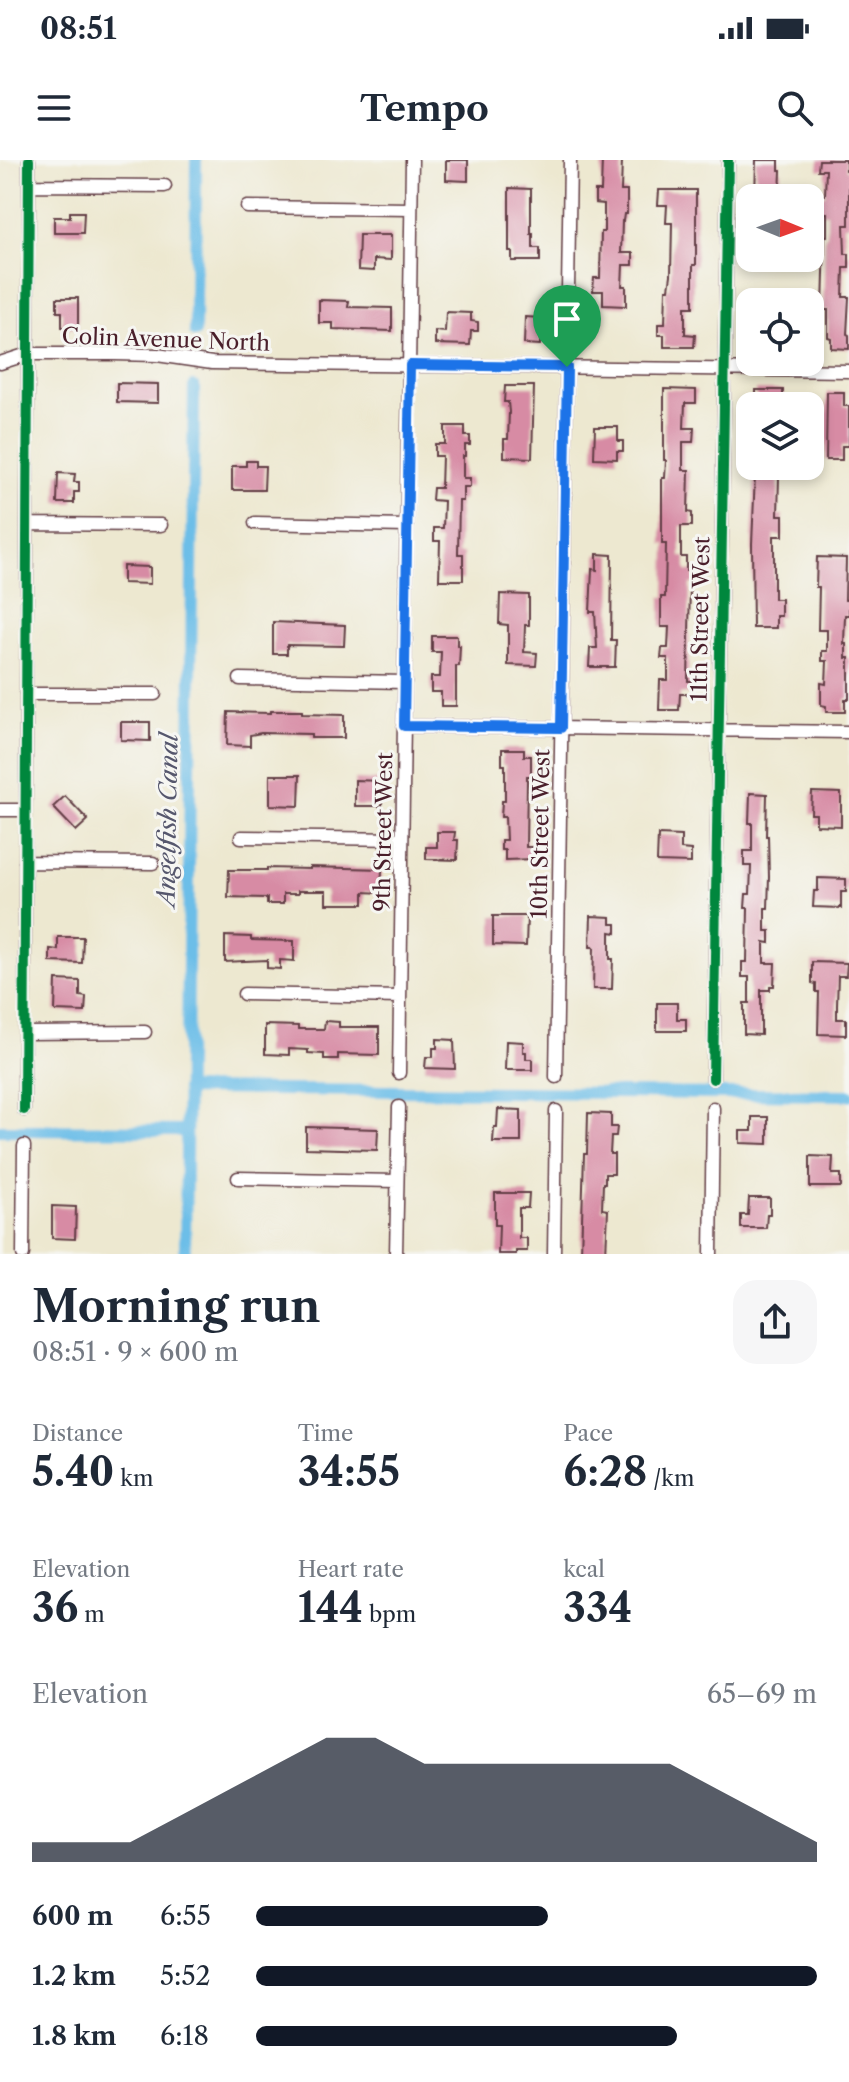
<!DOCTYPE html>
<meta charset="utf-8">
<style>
body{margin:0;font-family:"Libre Caslon Text",serif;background:#f6f6f7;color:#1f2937;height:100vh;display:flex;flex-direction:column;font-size:30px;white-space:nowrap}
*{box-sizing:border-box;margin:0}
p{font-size:26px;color:#747a83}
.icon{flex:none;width:44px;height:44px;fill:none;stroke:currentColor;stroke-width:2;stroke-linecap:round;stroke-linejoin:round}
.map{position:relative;height:1094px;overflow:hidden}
.details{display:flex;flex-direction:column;background:#fff;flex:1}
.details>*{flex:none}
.needle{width:52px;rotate:91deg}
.controls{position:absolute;left:736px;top:24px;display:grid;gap:16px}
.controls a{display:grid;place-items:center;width:88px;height:88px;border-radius:16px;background:#fff;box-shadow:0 4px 12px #0003;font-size:40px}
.pin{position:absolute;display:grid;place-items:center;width:68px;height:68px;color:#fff;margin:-82px -34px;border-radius:50% 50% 50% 0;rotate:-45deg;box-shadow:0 0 8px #0007}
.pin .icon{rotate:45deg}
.round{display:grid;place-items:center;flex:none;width:84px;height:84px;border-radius:24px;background:#f6f6f7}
.headline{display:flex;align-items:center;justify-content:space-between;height:136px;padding:0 32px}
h1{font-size:44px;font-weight:800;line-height:60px}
.metrics{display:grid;grid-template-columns:repeat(3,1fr);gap:12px;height:136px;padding:8px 32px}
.metrics div{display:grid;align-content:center}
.metrics b{font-size:40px;font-weight:800}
.metrics small{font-size:22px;font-weight:400}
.metrics p{font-size:22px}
.chart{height:224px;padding:16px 32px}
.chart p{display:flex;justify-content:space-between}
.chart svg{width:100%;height:144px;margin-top:8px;fill:#111827;opacity:.7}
ul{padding:0 32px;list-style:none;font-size:26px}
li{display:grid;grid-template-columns:128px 96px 1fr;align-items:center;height:60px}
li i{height:20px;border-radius:10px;background:#111827}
.status{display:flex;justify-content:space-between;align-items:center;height:56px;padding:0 40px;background:#fff;direction:ltr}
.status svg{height:22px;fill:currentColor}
header{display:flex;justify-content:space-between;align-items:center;height:104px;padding:0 32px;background:#fff;font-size:36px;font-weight:800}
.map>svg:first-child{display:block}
</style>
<div class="status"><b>08:51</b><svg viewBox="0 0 49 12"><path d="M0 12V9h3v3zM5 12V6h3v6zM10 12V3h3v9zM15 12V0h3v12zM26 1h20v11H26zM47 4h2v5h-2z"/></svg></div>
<header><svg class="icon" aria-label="menu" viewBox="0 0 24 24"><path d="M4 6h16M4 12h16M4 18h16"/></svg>Tempo<svg class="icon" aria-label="search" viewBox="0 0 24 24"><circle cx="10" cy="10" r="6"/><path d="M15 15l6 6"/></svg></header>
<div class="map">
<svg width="849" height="1094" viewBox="0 0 849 1094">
<rect width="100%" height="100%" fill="#f6f6f2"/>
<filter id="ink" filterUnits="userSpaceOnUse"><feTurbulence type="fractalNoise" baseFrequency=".0125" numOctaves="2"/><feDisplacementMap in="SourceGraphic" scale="16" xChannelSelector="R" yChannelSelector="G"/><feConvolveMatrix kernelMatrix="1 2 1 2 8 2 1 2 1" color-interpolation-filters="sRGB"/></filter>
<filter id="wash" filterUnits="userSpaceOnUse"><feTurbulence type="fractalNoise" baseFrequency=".006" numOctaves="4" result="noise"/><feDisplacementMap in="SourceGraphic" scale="32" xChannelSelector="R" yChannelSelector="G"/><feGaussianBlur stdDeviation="1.8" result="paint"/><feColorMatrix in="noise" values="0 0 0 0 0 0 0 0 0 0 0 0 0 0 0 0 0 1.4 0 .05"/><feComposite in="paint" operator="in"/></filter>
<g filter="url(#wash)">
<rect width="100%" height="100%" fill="#ede8d0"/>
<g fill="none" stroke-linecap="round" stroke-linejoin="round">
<path stroke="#6cbee8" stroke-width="12" d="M195,172L196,0
M186,929L849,935
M0,970L186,971
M185,1094L194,227"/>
</g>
<g id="blocks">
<path fill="#d78ba4" d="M446,0H468V21L446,20Z
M602,0H622L621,31H627V54H624L623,61H622L621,93H633V105H623L622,126H626V146L603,145V131H593L594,118H600L601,72H604V44L595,43V31H601Z
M756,0H779V10H781L780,38H755Z
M819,0H846V10H849V65H844L845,94H849V108H844L843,137H849L847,174L849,175V189L831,188V178L828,177V150H823L825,76H827V53H820V35H825L826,10H818Z
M509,28L531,29V74H533V88H540V101H512V91H509Z
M659,30H696V105H693V147H685V174L695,175L694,187H664V175H658V164H665L666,129H669L671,115L672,63H666L667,45H658Z
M70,52H84L83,73H54V57H70Z
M359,75H391V100L374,99V111L358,110Z
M57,138H78V168H62V152H57Z
M319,140L349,141L348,147L392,148V171L333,169V163H319Z
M446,152L471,153V161L478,162V171H471L470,185L435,184V171L445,172Z
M525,157L541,158L540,185L524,184Z
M117,223L158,224V243L117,242Z
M505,226H534L532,298L504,297V279H508L509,252L508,242H504Z
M664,229L696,230V243H685L684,268H694L693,282H683V310H689L688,352L692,353V366H681V397H686V411H694V424H690L688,521H693V534H680L679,550H659L660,520H668V498H661L662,488H668L669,467H661V437H665L666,384H662V318H665L666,300H664Z
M756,230H783V246H756Z
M827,232H844V246H849V286H842V300H826Z
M445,266H465V276H470V285H465V296H463V318H470V327H463V341H459L458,394H463V420H439L440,381H434V368H443L444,341L432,340L433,328H441L442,296H435V284H445Z
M595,267H618V281H623V291H617V299L594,298Z
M246,301H256V306H265L264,330H232V306H246Z
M58,313L75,314L74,322H79V332H74V343H57Z
M755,315L779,316L778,355H783V376H774V439H781V456H776V468H753L752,384Z
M597,394L612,395L611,480H616L615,507H589L590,488H597L595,452H590L592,409L597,410Z
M817,397L846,398L845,440H849V455H845L844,484H846V498H849V539H845V552H826V546L821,545V523L826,524L827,501H822V491H827V470H818L819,427H816Z
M123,406L150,407V424L123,423Z
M500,434L529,435V465H525L524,492L537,493L536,506L508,505V465L499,464Z
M273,462L345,465L344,486L287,485V494H273Z
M432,476H457V486H460L459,506H456V546H441V532H431V517H440L441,492H432Z
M270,551H302V554L344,555V578H311V574L261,573L250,575V586L227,585L228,552L270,553Z
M121,562H150V581L121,580Z
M502,589H524V596H531V616H527L526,687H534V699L505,700V690H501V680H506L505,657H501L502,641H505V605H502Z
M270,615H300L299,646L270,645Z
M355,620L382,621V646H355Z
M812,632L841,633V666L816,665V654H811Z
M750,633L767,634L766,676H768L769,717L768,748H765V771H770V783L764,782V803H775L774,826H770V830H761V875L744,874V843H749V817H742V802H747L748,748H745L746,734H750L751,706H744V691H752V663H749Z
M65,636L88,660L76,671L53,647Z
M437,672H455L454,680H458L457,700L426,699V687H437Z
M658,675L681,676V689L691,690V703L657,702Z
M310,707L382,709L381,733L364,732V744H326V731H298V734H283V744H267V738L228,737L229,710H267V708L310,709Z
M818,718L846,719V732H841V748L813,747L814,731H818Z
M493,756H527L526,786L493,785Z
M591,756L611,757V764H616V773L610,772V799H613L612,829H593L594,787H590Z
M225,776L251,777V780L294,781V801L280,800V809L267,808V800L225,802Z
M58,777H83L82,803L50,802V789L58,790Z
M812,802L847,803L846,816H838L837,845V859H846V875L818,874L819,832H816V824L812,823Z
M56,820L80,821V836L86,837L85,852L55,851Z
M657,843H677V859H686V871H657Z
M325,861L339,862V867H379V895L338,894V899H324V894L308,893V890L289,889V895L265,894V865L298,866V869H324Z
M437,879L454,880L455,909L425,908L426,897H433V888H437Z
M506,881L523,882V892H526V899H532V910H505Z
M498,949L521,950V982H493L494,967H497Z
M588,953L611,954V967H617L616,976H611L610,994H614V1014H605V1023H603L602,1049L608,1050L606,1094H581L584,994H587Z
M752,957H768V984L740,983V971H752Z
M306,967L378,969L377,990L306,988Z
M810,996L833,997L832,1014H841V1027H810Z
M495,1033H529L528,1048H519V1078H527V1091H516V1094H498L499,1065H495Z
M749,1038H770V1054H767L766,1068H741V1055H748Z
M52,1046L76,1047L75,1079L52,1078Z"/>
</g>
</g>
<g filter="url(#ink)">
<use href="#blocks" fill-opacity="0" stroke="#623d44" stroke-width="2"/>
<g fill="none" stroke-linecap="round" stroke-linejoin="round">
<defs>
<path id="minor" d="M29,25L165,26
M247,47L411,49
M0,203L28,194H115L157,195L212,203L849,211
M255,363L407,366
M28,364L161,365
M240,519L405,522
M26,534H155
M404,566L849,572
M0,650H25
M241,677L402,679
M25,702L153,703
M244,834L400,837
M25,873L145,872
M399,913L412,0
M556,917L570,0
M713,919L728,0
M24,950L29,0
M238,1018L397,1021
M23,1094L24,986
M396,1094L399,947
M554,1094L556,951
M711,1094L713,948"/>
</defs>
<use href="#minor" stroke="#623d44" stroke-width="15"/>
<use href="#minor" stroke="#fff" stroke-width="12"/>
<defs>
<path id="cycleway" d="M713,919L728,0
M24,950L29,0"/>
</defs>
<use href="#cycleway" stroke="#f6f6f2" stroke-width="15"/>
<use href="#cycleway" stroke="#00873e" stroke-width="10"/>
</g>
</g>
<g fill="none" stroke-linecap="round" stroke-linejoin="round" filter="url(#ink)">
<defs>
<path id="route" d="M410,205L567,207L561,568L404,566Z"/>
</defs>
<use href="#route" stroke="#fff" stroke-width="16"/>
<use href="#route" stroke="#1a73e8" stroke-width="10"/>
</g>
<g text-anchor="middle" stroke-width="6" stroke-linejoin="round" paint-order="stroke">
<g font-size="22" fill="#4a1f2b" stroke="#f6f6f2">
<text transform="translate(166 179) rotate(2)" y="8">Colin Avenue North</text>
<text transform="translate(700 459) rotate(-89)" y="8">11th Street West</text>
<text transform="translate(383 672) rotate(-89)" y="8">9th Street West</text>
<text transform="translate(540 674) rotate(-89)" y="8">10th Street West</text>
</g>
<g font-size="24" font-style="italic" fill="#56576d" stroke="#f6f6f2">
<text transform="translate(168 660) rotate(-89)" y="8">Angelfish Canal</text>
</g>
</g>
</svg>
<div class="controls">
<a><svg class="needle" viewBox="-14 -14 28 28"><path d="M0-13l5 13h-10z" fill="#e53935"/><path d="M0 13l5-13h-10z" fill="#747a83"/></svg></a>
<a><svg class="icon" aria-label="locate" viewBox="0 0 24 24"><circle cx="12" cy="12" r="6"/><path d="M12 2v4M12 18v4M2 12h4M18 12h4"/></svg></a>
<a><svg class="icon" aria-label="layers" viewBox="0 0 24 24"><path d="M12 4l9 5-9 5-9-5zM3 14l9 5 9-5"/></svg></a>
</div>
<div class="pin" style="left:567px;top:207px;background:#1e9e55"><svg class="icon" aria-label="arrive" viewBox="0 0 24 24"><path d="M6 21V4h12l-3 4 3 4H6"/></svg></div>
</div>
<section class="details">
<div class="headline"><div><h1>Morning run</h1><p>08:51 · 9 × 600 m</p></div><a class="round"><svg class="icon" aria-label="share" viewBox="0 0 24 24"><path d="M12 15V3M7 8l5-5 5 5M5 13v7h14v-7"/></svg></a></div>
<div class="metrics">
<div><p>Distance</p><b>5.40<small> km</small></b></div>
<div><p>Time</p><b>34:55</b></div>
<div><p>Pace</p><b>6:28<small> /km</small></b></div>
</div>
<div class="metrics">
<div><p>Elevation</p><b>36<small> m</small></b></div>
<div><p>Heart rate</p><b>144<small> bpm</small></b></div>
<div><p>kcal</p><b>334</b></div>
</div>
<div class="chart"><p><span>Elevation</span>65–69 m</p>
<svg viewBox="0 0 160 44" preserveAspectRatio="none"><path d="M0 44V38L10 38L20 38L30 30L40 22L50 14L60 6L70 6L80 14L90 14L100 14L110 14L120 14L130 14L140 22L150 30L160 38V44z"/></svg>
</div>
<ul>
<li><b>600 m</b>6:55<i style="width:52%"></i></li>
<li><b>1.2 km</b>5:52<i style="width:100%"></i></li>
<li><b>1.8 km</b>6:18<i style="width:75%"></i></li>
</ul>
</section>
